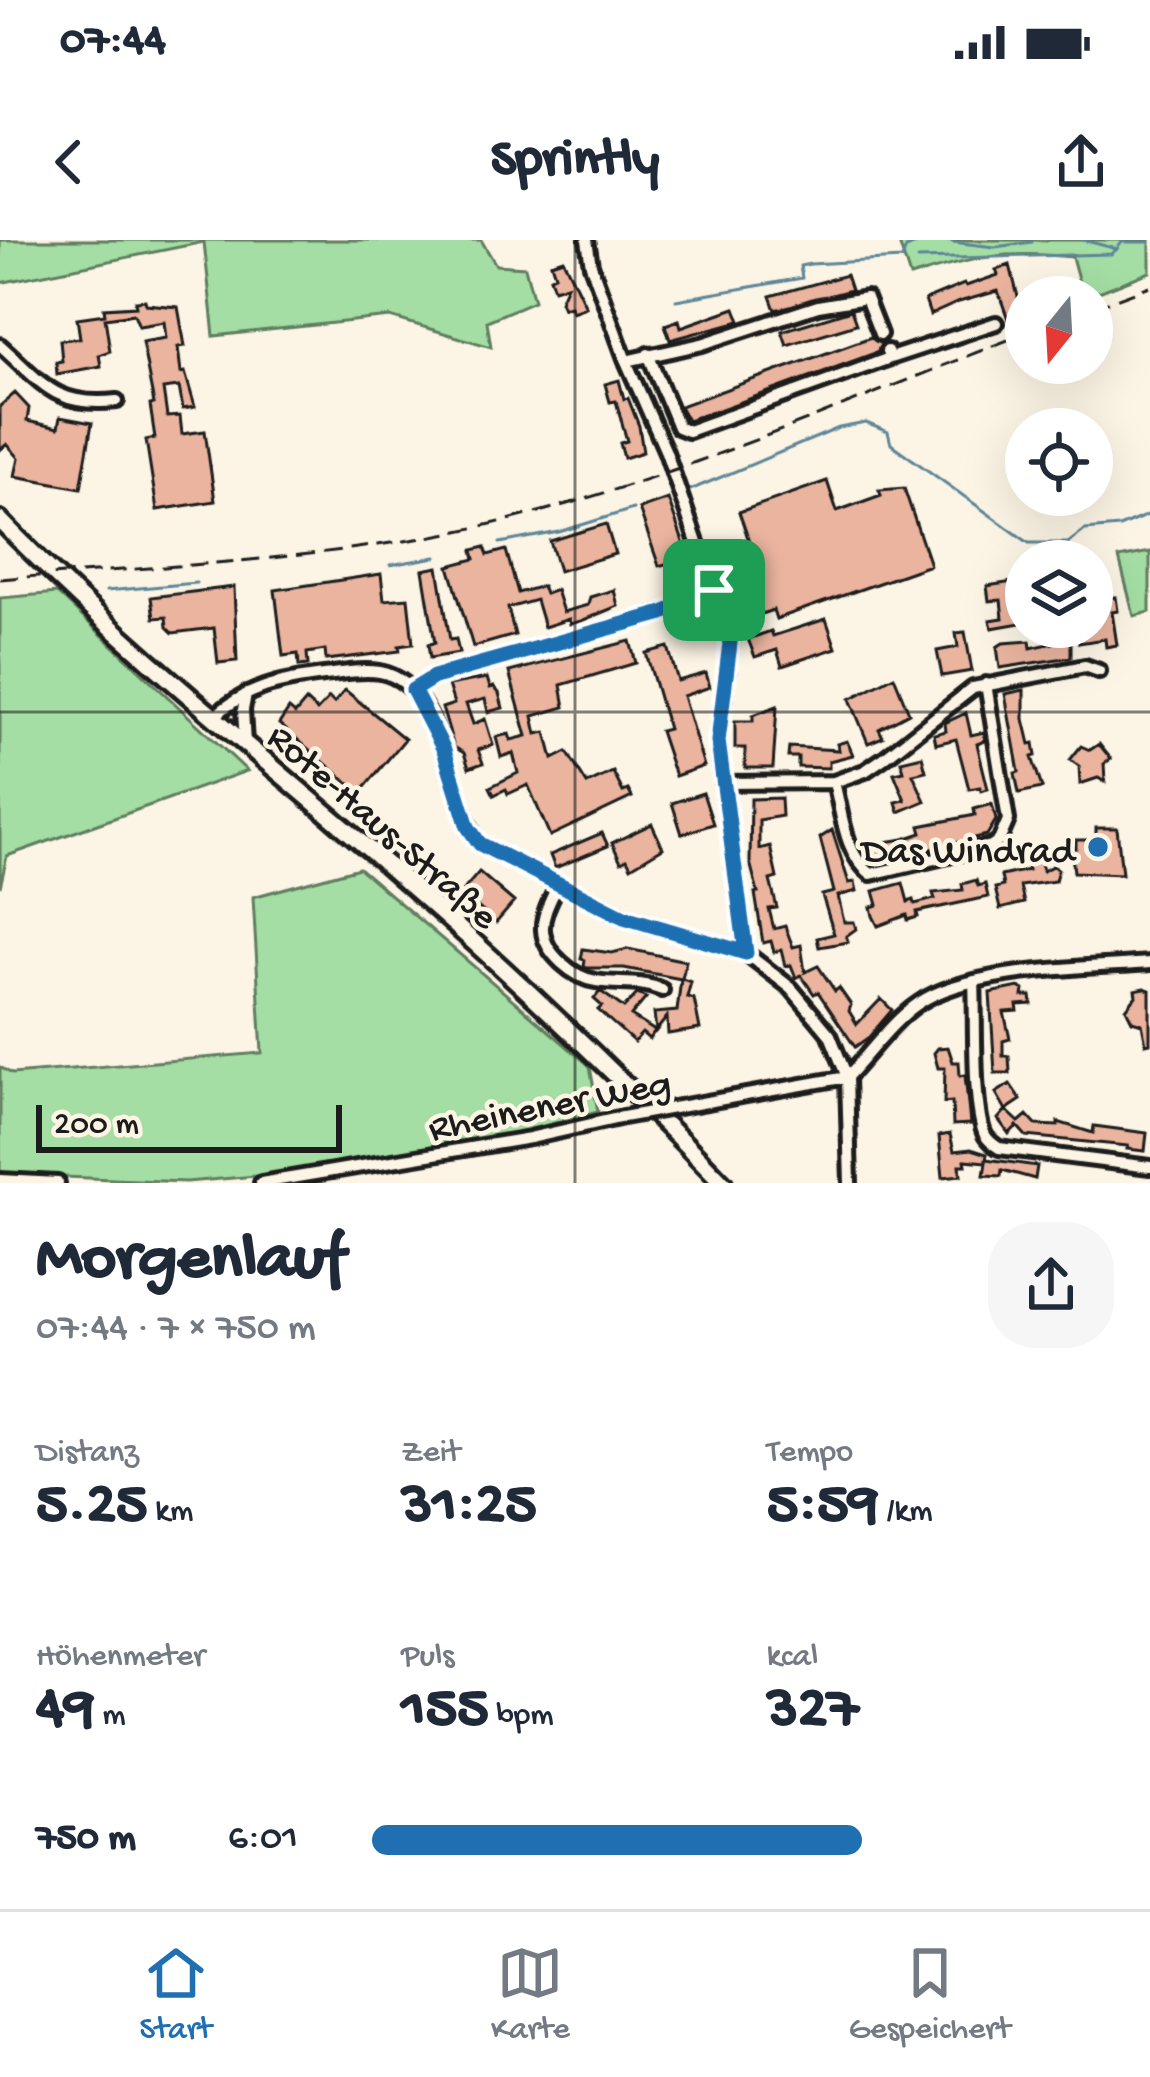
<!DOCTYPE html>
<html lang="de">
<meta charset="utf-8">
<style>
body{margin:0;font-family:"Gochi Hand",sans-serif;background:#f6f6f7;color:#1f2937;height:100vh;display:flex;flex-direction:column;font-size:45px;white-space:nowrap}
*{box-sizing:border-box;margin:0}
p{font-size:39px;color:#747a83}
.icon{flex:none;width:66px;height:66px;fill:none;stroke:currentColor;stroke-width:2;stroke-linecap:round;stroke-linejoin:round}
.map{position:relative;height:943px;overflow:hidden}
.sheet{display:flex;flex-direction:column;background:#fff;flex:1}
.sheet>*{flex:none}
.needle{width:78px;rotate:198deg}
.controls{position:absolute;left:1005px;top:36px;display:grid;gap:24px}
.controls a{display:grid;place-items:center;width:108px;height:108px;border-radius:50%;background:#fff;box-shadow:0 12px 48px #0002;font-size:60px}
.scale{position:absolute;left:36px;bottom:30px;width:306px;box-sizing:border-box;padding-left:12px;border:6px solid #1c1c1c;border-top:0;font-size:33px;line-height:42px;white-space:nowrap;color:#1c1c1c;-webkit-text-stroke:9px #fcf5e5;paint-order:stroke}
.pin{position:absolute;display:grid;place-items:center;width:102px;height:102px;color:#fff;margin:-51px;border-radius:24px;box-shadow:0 6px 18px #0006}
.round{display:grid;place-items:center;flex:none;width:126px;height:126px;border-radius:48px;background:#f6f6f7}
.head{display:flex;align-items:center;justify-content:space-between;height:204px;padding:0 36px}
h1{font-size:66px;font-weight:700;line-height:90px}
.stats{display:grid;grid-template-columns:repeat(3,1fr);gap:18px;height:204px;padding:12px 36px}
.stats div{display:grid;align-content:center}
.stats b{font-size:60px;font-weight:700}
.stats small{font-size:33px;font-weight:400}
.stats p{font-size:33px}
ul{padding:0 36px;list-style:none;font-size:39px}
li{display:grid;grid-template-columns:192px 144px 1fr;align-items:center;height:90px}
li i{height:30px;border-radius:15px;background:#1f6fb2}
.status{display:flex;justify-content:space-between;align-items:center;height:84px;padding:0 60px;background:#fff;direction:ltr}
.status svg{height:33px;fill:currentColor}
header{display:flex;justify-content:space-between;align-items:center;height:156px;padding:0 36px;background:#fff;font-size:54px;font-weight:700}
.menu{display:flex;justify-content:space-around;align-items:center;height:168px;border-top:3px solid #e0e1e3;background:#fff;font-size:33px;color:#747a83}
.menu a{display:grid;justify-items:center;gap:6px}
.menu .selected{color:#1f6fb2}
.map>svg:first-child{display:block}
</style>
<div class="status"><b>07:44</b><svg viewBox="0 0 49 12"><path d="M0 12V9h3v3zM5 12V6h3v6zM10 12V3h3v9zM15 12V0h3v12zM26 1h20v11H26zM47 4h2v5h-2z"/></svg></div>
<header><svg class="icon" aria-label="back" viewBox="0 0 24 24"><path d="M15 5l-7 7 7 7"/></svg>Sprintly<svg class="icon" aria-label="share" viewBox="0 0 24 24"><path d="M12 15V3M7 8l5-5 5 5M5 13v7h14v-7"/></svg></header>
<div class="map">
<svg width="1150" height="943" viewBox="0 0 1150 943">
<rect width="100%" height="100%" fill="#fcf5e5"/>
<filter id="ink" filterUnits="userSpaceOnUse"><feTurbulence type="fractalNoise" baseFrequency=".00833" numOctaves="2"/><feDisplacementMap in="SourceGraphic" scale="24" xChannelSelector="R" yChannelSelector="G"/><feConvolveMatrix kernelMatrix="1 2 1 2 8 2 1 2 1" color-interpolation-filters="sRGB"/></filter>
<g filter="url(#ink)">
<path fill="#a4dea4" stroke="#607d60" stroke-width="3" d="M0,0H481L496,25L525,27L534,61L487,81L491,107L390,77L214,96L204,2L0,43Z
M898,0H1150V32L1086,57H1083L1072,17C1005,10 974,17 910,37Z
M1150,312V372L1134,376L1119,318Z
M57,353L247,531L7,616L0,647V358Z
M359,628L590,826L598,872L504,896L268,935L186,942L15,935L0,943V827L12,834L262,813L253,657Z"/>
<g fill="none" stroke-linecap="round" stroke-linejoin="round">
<path stroke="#5e8698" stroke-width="3" d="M1083,0L1117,9L1122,2H1150
M952,2L995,7L1032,2
M918,19L1111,14L1117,9
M676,60L802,38L800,26L810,24L902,19L906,8L918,3
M690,250L839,188L866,183L888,192L891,204L1029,303H1068L1085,290L1119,287L1150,274
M500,303L559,292L633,269
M390,325L436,317
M106,351L196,343"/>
</g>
<path fill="#eab49f" stroke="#1c1c1c" stroke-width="3" d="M563,19L586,67L572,72L570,66L563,68L560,61L567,45L554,49L550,37L555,35L551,23Z
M1010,25L1023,77L1009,82L998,51L959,62L930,75L925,60L964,44L966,46L998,35L996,30Z
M846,35L851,50L775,70L770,56Z
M145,60L146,64L178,67L185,106L178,107L181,133L185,132L195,167L183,169L179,147L163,149L167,177L180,176L182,194L205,191L215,261L157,270L146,200L155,198L150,165L154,164L142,102L166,98L164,82L139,86L134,74L105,78L110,111L99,115L101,126L57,134L56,122L62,121L60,100L80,98L77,78L105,74L104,68L136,66L135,61Z
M735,68L740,81L670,100L665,85L679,80L681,87Z
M851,70L856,84L787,105L782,91Z
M871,97L881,104L878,112L716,171L687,180L680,166Z
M619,140L624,159L628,158L639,186L643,212L624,218L620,203L627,201L616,161L610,162L605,144Z
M15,153L29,168L27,181L58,188L60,177L92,183L81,248L15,236L19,218L7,204L0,210V166Z
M827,241L837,271L881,255L879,250L904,248L930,325L776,379L773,370L744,380L737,362L742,360L724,309L749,301L739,272Z
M668,259L688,316L685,317L691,335L681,339L675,321L659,326L639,269Z
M606,284L615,314L559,331L550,301Z
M485,307L488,315L506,310L518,353L542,346L545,354L556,350L563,372L588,365L590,357L614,350L618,366L581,381L570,384L569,379L544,387L536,360L508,368L515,395L473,407L449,326L475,319L473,310Z
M438,327L450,400L456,399L459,413L430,418L428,404L435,403L423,330Z
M381,334L384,360L408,358L413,404L399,406L400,411L326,420L325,410L307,413L308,425L299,426L298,414L283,416L275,350Z
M1026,340V382L992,388L990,380L1003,378L1001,360L989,361L987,346Z
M234,347L237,421L218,423L214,388L173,393L167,387L166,377L154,378L151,357Z
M1116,357L1118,371L1112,372L1117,405L1106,407L1105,399L1079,403L1081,387H1092V360Z
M826,379L836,408L782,426L777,410L755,417L748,399L771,391L773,396Z
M965,392L972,431L942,436L937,411L958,407L956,393Z
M1071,399V417L1000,428L997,407L1003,403L1030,401L1031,408Z
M630,401L636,423L561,445L565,467L533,476L537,494L546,492L553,519L567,512L587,544L613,532L623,552L628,550L632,557L550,596L528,545L508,554L506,549L494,555L490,547L518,533L513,513L501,517L496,497L509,494L511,500L527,496L509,432Z
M668,407L678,441L706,433L710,447L683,456L704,526L675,536L660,491L668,489L646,413Z
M894,436L909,473L879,489L883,497L868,503L850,459Z
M487,438L490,448L494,447L499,453L503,468L488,472L485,459L466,464L473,484L485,479L493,505L478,510L483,523L469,528L464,513L454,507L442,468L454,464L448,445Z
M345,450L405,499L360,553L279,484L289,469L295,474L306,461L317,471L329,458L334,463Z
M1024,450V479L1030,504L1034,503L1036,516L1032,517L1042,548L1019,553L1015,533L1019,532L1005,454Z
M777,466L773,528H745V508H735V481H753V475Z
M966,473L971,495L984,492L985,501L977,504L988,549L981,551L980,547L969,549L956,499L936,504L934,494L946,491L945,483Z
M847,501L853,515L829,521V528L798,527V517H788L789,507L839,510L837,504Z
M1099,504L1111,519L1104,524L1105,542L1098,538L1080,544L1079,526L1070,520L1081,506L1090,510Z
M922,516L926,531L913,534L925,561L899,572L896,562L905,560L894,533L904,531L901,521Z
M703,553L713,584L682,594L672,563Z
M781,558L782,576L759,580V609L770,606L777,638L770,640L777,668L769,669L774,689L785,686L793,707L801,705L805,732L818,726L835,751L839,748L851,765L849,771L857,784L881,759L892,770L869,797L855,807L818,752L814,754L801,735L796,738L791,725L785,726L781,710L774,712L771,701L763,703L755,653H758L750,622L751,559Z
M992,564L996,580L987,595L916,613L898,615L897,612L869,619L865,613V605L904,599L922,593L920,586L975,575L974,569Z
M652,584L663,608L631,627L627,619L621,622L612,603Z
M1096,588H1117L1122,634L1074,632L1071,608H1076V600H1096Z
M832,590L849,643L855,642L857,651L838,656L844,682H854L856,689L846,696L848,702L819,707L817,698L834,694L822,655L834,652L820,598Z
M602,593L608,606L555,628L550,615Z
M1038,612L1043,631L1052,626L1058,629L1055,641L1020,646L1024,663L1000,669L995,648L1003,646L1001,636L1028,630L1025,616Z
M479,632L514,662L496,683L461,653Z
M976,640L978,646L985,644L988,657L917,672L918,677L908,680L907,675L878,686L873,676L871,667L878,665L874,651L903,643L908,662L914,660L915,664L935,659L933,653L963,650L962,644Z
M583,709L612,713L628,709L686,721L682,739L691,742L687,757L694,759L700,789L668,794L667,777L656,791L654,773L677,771L681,739L624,728H587L584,727L585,720L581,719Z
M1019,747L1024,750L1023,756H1031L1032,764L1017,765L1018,771L1004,772L1010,799L1003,801V816H1009L1010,833H995L990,753Z
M1144,748L1150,750V803L1146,804L1142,784L1132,781L1126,769L1136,756L1135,750Z
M600,751L624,768L637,754L646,758L631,776L655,791L649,799L642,793L634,802L598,770L602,766L594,759Z
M948,807L953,822H959L960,836L965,835L970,884L953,885L952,862L944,863L945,828H938L934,813L938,808Z
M1010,844L1021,860L1006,870L1019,882L1027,875L1036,885L1058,886V882L1093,893L1094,886L1147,893L1145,911L1127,909L1128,906L1026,896L1017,886L1009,894L998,879L1006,870L996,853Z
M950,894L954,911L971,909L987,914L986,919L1037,926L1035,939L1002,930L1001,936L984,935L986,922L965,920L966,925H960L961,935L943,937L939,896Z"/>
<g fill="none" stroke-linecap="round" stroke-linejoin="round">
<defs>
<path id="minor" d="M587,0L591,25L626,121L666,212L731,402L718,501L746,713
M0,105C43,143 55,168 117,161
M887,111L890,118L996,83
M648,114L678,187L688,191L890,118
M626,121L702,104L818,66L866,58L880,94
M414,450L434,437L663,373L714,350
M213,478C244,448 282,440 324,435C343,433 362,429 380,432C445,444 447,559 480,604L624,677L746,713L791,748L830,795L847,837L850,943
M245,504L243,470L246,454
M834,542C842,572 844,614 871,634L991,606L999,601L1008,580L986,444
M723,543L834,542L865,531L884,518L973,448L1085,426L1099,431
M558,644C552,658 542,674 543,690C544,713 574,738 596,741C620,745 639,740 662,750
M974,741C976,776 972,868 985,895C989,902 993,904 999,908L1150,927
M847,837C870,813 892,781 919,763C970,728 1088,728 1150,723
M679,867L847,837
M0,940L58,943
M261,943L530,898L623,877"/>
<path id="secondary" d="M0,280C120,404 256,511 386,624C502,725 616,832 723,943"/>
</defs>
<use href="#minor" stroke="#1c1c1c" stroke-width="20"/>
<use href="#secondary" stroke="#1c1c1c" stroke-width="24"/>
<use href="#minor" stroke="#fcf5e5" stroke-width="10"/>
<use href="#secondary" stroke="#fcf5e5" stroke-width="15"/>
<path stroke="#1c1c1c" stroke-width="3" stroke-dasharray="18 9" stroke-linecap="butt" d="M1092,68L1150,46
M0,339C159,326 322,321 478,287C662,246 850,161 1026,93"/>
<defs>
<path id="minor-bridge" d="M623,877L679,867"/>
</defs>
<use href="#minor-bridge" stroke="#1c1c1c" stroke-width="20" stroke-linecap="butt"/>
<use href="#minor-bridge" stroke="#fcf5e5" stroke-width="10"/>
</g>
</g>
<g fill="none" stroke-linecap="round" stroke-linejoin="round" filter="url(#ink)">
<defs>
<path id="route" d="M714,350L730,403L718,501L746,713L624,677L480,604L468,587L444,510L413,450L434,437L663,373Z"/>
</defs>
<use href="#route" stroke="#fff" stroke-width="24"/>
<use href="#route" stroke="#1f6fb2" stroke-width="15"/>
</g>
<path fill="none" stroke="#1c1c1c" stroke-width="3" stroke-opacity="0.55" d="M575,0V943M0,472H1150"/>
<circle fill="#1f6fb2" stroke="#fcf5e5" stroke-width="4.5" cx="1098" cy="607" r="12"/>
<g text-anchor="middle" stroke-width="9" stroke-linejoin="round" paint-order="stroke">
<g font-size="39" fill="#1c1c1c" stroke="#fcf5e5">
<text transform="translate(385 584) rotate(41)" y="14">Rote-Haus-Straße</text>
<text transform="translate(549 862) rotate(-11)" y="14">Rheinener Weg</text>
</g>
<g font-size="39" fill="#1c1c1c" stroke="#fcf5e5" text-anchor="end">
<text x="1074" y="621">Das Windrad</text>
</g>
</g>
</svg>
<div class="controls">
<a><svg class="needle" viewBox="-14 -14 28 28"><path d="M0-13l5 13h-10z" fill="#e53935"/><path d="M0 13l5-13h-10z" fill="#747a83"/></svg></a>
<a><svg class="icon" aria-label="locate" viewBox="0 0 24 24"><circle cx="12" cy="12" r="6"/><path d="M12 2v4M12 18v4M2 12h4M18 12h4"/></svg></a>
<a><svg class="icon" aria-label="layers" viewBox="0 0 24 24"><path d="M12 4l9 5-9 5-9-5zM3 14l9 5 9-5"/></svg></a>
</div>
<div class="scale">200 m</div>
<div class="pin" style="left:714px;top:350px;background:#1e9e55"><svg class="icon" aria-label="arrive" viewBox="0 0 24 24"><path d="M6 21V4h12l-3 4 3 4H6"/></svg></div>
</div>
<section class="sheet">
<div class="head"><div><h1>Morgenlauf</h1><p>07:44 · 7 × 750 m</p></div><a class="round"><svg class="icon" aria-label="share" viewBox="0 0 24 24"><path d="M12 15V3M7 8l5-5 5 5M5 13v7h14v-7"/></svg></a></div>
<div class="stats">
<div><p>Distanz</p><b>5.25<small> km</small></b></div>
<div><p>Zeit</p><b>31:25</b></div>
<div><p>Tempo</p><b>5:59<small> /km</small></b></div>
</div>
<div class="stats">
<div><p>Höhenmeter</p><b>49<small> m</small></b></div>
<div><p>Puls</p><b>155<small> bpm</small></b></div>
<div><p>kcal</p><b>327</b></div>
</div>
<ul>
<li><b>750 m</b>6:01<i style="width:66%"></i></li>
</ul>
</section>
<nav class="menu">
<a class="selected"><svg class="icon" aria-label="home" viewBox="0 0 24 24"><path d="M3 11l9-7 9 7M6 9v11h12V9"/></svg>Start</a>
<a><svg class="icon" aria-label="map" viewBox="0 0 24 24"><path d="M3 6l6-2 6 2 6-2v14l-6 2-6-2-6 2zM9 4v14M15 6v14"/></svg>Karte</a>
<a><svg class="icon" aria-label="saved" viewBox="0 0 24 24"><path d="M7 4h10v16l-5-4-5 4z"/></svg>Gespeichert</a>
</nav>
